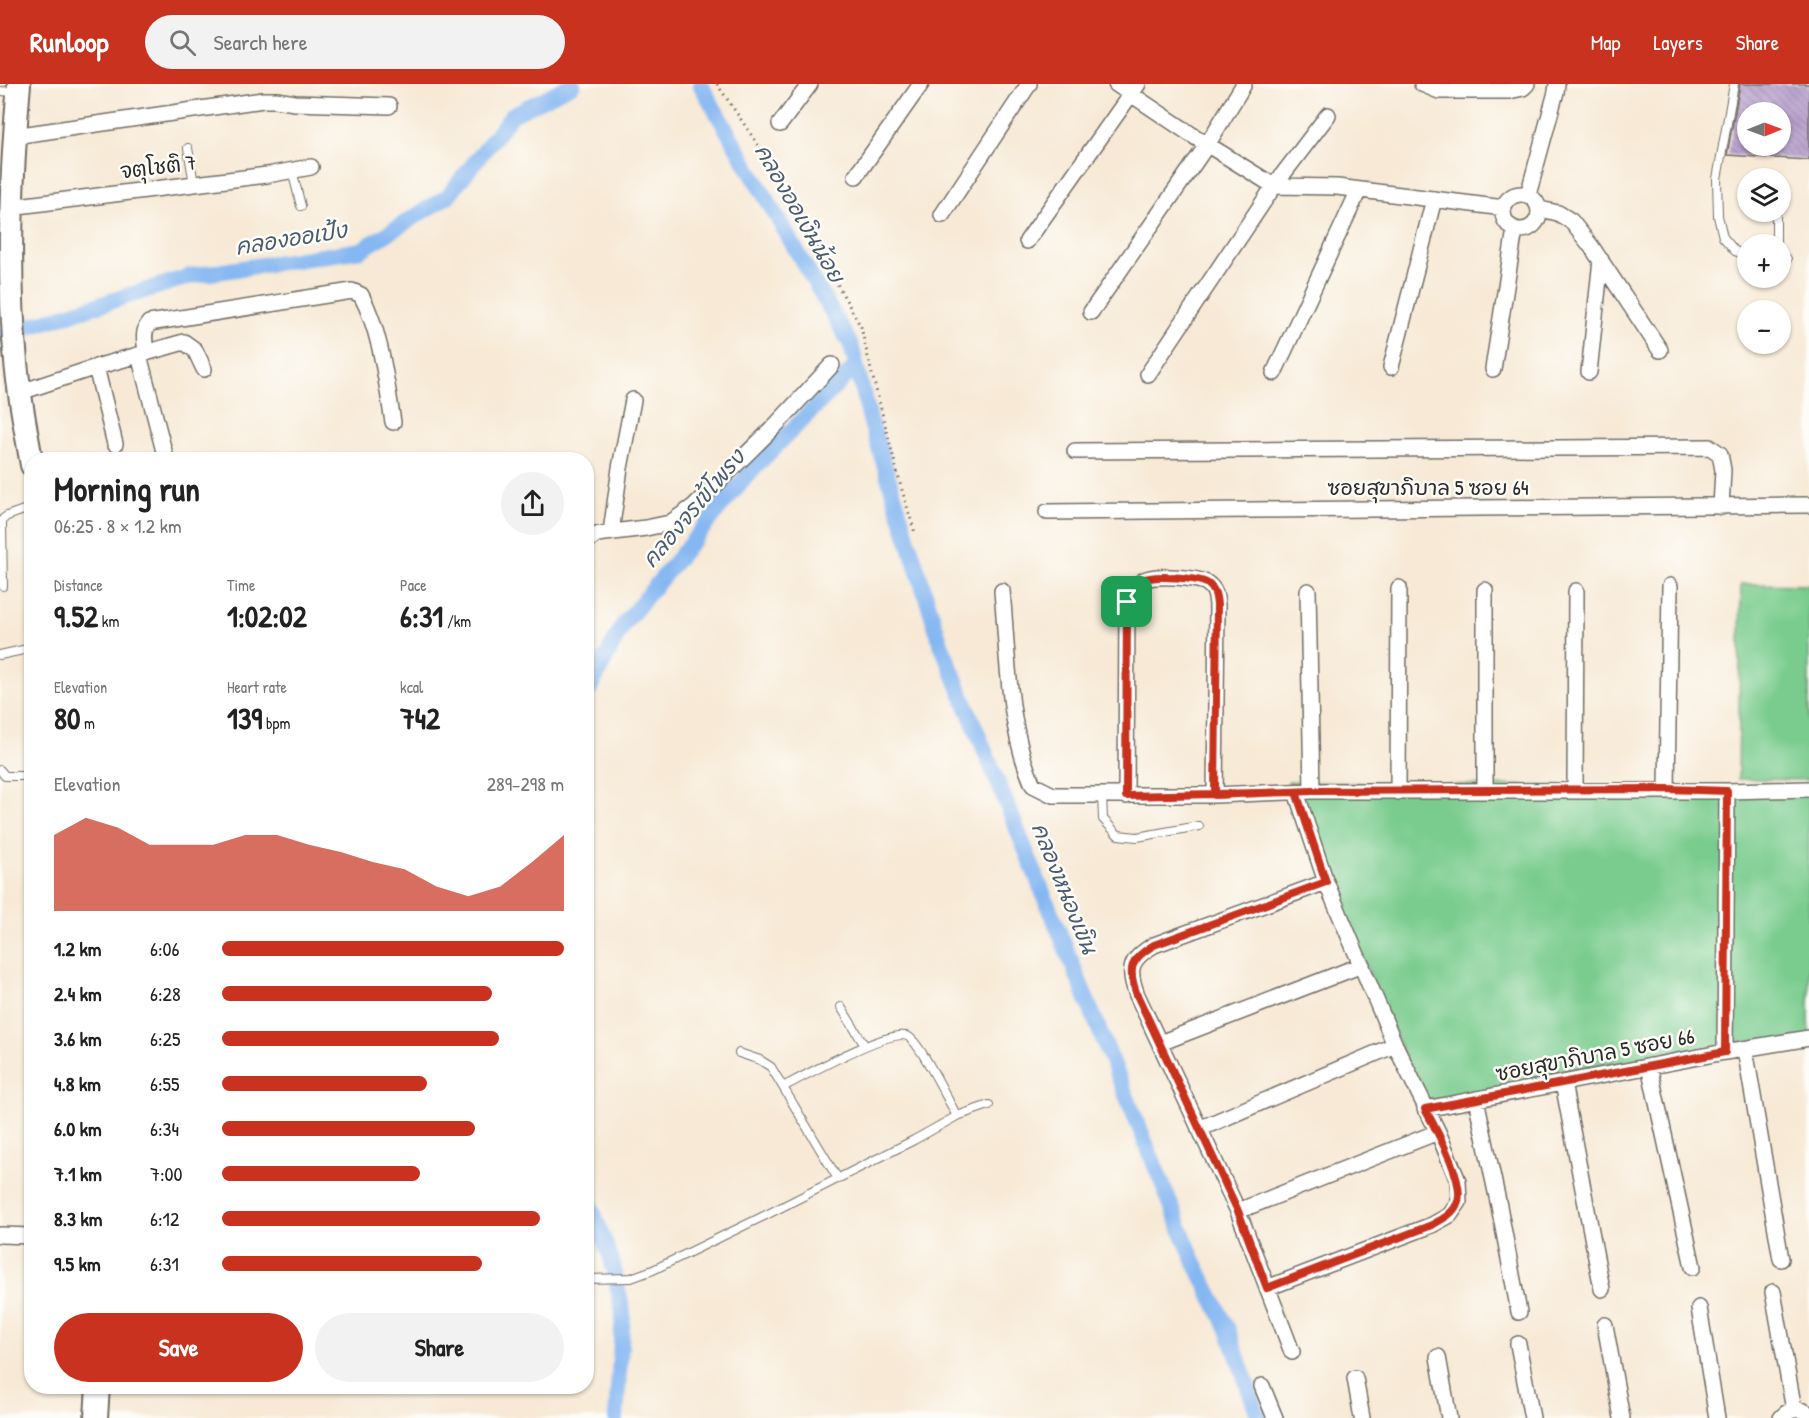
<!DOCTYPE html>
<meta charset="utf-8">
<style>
body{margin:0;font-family:"Patrick Hand","Playpen Sans Thai",sans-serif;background:#f2f2f2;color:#222;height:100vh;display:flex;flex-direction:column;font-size:22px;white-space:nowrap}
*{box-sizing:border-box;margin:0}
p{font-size:20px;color:#767676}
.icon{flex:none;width:33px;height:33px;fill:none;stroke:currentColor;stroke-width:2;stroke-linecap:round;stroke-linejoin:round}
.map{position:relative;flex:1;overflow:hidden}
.side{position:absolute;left:24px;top:368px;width:570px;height:942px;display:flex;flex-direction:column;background:#fff;border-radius:24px;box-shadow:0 2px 4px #0004}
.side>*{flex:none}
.needle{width:39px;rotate:89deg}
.buttons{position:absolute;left:1737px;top:18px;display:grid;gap:12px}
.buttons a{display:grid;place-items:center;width:54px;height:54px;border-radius:50%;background:#fff;box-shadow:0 2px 4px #0004;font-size:30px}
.pin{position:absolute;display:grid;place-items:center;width:51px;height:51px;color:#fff;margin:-26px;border-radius:12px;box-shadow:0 3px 9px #0006}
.round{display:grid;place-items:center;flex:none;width:63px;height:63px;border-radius:32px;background:#f2f2f2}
.head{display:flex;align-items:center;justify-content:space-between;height:102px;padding:0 30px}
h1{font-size:33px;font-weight:700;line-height:45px}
.metrics{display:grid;grid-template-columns:repeat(3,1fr);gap:9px;height:102px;padding:6px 30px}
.metrics div{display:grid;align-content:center}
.metrics b{font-size:30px;font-weight:700}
.metrics small{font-size:16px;font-weight:400}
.metrics p{font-size:16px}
.chart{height:168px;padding:12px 30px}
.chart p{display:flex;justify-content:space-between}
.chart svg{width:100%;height:108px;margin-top:6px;fill:#c8321e;opacity:.7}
.cta{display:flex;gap:12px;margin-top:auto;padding:12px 30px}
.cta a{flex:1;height:69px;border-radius:36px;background:#c8321e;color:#fff;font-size:24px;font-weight:700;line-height:69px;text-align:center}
.cta a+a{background:#f2f2f2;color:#222}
ul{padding:0 30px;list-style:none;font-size:20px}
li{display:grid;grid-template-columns:96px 72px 1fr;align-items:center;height:45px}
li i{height:15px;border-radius:8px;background:#c8321e}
header{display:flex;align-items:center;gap:36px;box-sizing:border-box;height:84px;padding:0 30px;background:#c8321e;color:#fff}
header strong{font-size:28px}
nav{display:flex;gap:33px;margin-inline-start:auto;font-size:21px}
.search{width:420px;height:54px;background:#f2f2f2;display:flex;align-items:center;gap:15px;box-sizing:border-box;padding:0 21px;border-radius:33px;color:#767676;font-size:22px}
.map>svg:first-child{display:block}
</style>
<header>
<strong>Runloop</strong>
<div class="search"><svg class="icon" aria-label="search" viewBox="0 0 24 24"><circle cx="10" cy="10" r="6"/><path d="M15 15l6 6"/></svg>Search here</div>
<nav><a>Map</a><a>Layers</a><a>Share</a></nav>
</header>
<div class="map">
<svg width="1809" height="1334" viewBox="0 0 1809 1334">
<defs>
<pattern id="building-back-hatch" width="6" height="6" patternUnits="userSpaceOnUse" patternTransform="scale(1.5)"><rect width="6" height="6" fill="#b69dcc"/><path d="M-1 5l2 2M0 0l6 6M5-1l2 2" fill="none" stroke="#9480a6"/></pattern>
</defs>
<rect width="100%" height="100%" fill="#fdfcf7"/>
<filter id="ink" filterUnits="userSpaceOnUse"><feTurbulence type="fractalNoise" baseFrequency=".0167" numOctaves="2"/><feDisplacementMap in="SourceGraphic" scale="12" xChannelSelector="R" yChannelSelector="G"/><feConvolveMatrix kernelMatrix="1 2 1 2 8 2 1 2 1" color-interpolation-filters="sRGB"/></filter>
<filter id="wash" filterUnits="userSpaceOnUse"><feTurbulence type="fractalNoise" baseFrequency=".008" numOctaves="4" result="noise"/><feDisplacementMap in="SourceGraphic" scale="24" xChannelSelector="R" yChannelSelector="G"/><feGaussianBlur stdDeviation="1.35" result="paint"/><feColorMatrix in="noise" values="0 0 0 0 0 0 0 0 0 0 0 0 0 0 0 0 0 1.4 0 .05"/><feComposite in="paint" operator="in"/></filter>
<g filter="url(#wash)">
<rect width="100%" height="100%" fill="#f7e9d5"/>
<path fill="#79cc8e" stroke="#527c5c" stroke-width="1.5" d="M1741,500L1809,501V696L1738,695Z
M1288,698L1725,705L1809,704V952L1425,1021Z"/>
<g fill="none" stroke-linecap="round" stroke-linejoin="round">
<path stroke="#85b7f2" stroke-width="16" d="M700,0L851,261L871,339L941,560L1194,1177L1227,1243L1259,1334
M0,252L191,192L361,166L448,112L512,31L573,0
M586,612L623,541L748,390L856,282
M586,1109L612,1177L623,1229L616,1334"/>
</g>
<g id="blocks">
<path fill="url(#building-back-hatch)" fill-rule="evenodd" d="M1740,0H1809V76L1727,71ZM1748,28H1780V62H1748Z"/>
</g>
</g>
<g filter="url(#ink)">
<use href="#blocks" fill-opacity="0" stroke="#726e66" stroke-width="1.5"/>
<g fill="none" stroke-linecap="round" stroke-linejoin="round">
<defs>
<path id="lane" d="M1734,0L1717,95L1718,132L1723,153L1735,167L1748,172
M0,7L17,8
M188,64L194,100
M292,86L301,122
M1776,129V160
M1780,175H1787
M3,502L2,440L3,435L7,432L32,423
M0,571L32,564
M0,686L5,692H32
M1102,711L1103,735L1118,751L1137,753L1199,742
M841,923L865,962
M739,969L760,976L771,983L838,1095
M783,1003C802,993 893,942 909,953C922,962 947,1015 957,1032
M586,1195L631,1194L653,1186L768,1130L914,1056L957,1032L989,1021"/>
<path id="street" d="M1116,0L1192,51L1274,102L1337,103L1504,124
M1422,0L1439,7H1509L1523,4L1527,0
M780,40L810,0
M14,52L263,16H276L295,19L389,22
M856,92L921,0
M1503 128a18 18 0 1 1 36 0a18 18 0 1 1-36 0Z
M1528,111L1556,8L1557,0
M10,123L267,91L311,83
M1540,125L1558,129L1571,137L1591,162L1660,266
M942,131L1029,0
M1027,157L1138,0
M1091,228L1207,61L1244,0
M146,269C145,259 142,247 149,239L352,207L361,211C381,248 386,297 393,338
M139,271L166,375
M96,283L115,360
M1391,283L1434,115
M1493,285L1515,145
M1589,288L1601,176
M1274,289L1359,106
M1148,290L1274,102L1328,31
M21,308L96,283L184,258L195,266L204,285
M1075,367L1710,363L1720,370L1723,386L1721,423
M1047,428L1809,421
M611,448L620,384L633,316
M586,458L597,450L646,444L670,439L693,423L773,344L832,281
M1485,506V707
M1002,507C1008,570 1007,642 1033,701L1053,711H1215L1312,707H1727L1809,705
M1308,507L1312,707
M1667,705L1670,502
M1575,706L1576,507
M1398,708L1399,504
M1126,712L1127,518C1131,510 1135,501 1144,496C1153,490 1200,493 1208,500C1216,506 1216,513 1217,521L1215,711
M1160,959L1362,881
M1745,965L1781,1175
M1725,968L1727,707
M1649,982L1693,1183
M1563,999L1602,1205
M1476,1015L1499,1122L1519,1228
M1425,1025L1725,968L1809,954
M1199,1045L1395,961
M1238,1127L1438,1048
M0,1151L32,1152
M1267,1204L1432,1141L1450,1131L1459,1118L1458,1097L1438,1048L1395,961L1326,798L1296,708
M1773,1208L1794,1326
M1699,1224L1717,1334
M1605,1241L1622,1334
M1518,1260L1532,1334
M1292,1268L1238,1127L1137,911C1127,885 1130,875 1154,861L1326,798
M1438,1273L1449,1334
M1355,1294L1362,1334
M1262,1302L1275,1334
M1781,1334C1789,1325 1799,1323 1809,1330"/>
<path id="secondary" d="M19,0C11,92 7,185 16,278C19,312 26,347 32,381
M96,1334L98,1302"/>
</defs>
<use href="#lane" stroke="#726e66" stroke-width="10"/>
<use href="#street" stroke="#726e66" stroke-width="18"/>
<use href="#secondary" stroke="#726e66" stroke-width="26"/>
<path stroke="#726e66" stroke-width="3" stroke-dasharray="1.5 4.5" stroke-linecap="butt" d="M717,0L771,80L861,243L870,282L901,403L915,449"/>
<use href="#lane" stroke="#fff" stroke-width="8"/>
<use href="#street" stroke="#fff" stroke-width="15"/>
<use href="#secondary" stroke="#fff" stroke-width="22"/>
</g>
</g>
<g fill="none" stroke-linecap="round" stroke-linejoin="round" filter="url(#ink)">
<defs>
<path id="route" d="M1127,518L1126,712L1296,708L1326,798L1154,861C1130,875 1127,885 1137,911L1238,1127L1267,1204L1432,1141C1442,1135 1452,1131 1457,1120C1467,1101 1435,1043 1425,1025L1725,968L1727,707L1667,705L1312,707L1215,711L1217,521C1216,513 1216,506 1208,500C1200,494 1153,490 1143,496C1135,501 1131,510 1127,518"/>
</defs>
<use href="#route" stroke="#fff" stroke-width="12"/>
<use href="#route" stroke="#c8321e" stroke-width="8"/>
</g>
<g text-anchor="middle" stroke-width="5" stroke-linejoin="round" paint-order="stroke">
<g font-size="21" fill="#2b2b2b" stroke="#fdfcf7">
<text transform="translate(158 83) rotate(-7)" y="7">จตุโชติ 7</text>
<text x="1428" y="411">ซอยสุขาภิบาล 5 ซอย 64</text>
<text transform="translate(1595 971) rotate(-11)" y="7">ซอยสุขาภิบาล 5 ซอย 66</text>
</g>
<g font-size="22" font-style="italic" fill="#4a5c71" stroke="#fdfcf7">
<text transform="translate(800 129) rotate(60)" y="8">คลองออเงินน้อย</text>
<text transform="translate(291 154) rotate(-9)" y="8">คลองออเป้ง</text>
<text transform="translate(693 424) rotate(-50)" y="8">คลองจรเข้โพรง</text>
<text transform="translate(1065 804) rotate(68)" y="8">คลองหนองเขิน</text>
</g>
</g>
</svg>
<div class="buttons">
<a><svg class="needle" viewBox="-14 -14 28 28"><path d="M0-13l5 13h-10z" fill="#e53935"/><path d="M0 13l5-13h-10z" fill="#767676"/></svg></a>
<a><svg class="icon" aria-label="layers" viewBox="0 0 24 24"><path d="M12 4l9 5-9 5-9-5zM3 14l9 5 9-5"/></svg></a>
<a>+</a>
<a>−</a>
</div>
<div class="pin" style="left:1127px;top:518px;background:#1e9e55"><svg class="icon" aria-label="arrive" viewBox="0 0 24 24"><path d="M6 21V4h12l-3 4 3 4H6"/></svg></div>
<section class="side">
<div class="head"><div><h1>Morning run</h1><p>06:25 · 8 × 1.2 km</p></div><a class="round"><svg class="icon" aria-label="share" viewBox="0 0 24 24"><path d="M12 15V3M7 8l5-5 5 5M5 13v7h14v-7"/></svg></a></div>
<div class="metrics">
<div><p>Distance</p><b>9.52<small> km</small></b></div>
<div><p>Time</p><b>1:02:02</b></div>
<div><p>Pace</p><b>6:31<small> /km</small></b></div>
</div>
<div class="metrics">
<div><p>Elevation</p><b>80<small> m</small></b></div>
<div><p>Heart rate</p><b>139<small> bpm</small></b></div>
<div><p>kcal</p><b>742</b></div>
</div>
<div class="chart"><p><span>Elevation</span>289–298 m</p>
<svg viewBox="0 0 160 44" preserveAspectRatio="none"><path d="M0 44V13L10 6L20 10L30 17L40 17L50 17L60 13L70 13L80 17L90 20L100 24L110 27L120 34L130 38L140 34L150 24L160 13V44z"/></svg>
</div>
<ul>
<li><b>1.2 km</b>6:06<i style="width:100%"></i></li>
<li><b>2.4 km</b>6:28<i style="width:79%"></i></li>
<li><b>3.6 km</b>6:25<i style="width:81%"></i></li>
<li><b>4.8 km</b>6:55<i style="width:60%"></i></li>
<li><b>6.0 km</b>6:34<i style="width:74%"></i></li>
<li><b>7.1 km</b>7:00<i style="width:58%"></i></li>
<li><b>8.3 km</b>6:12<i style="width:93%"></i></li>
<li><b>9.5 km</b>6:31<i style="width:76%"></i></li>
</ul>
<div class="cta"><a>Save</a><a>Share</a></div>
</section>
</div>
